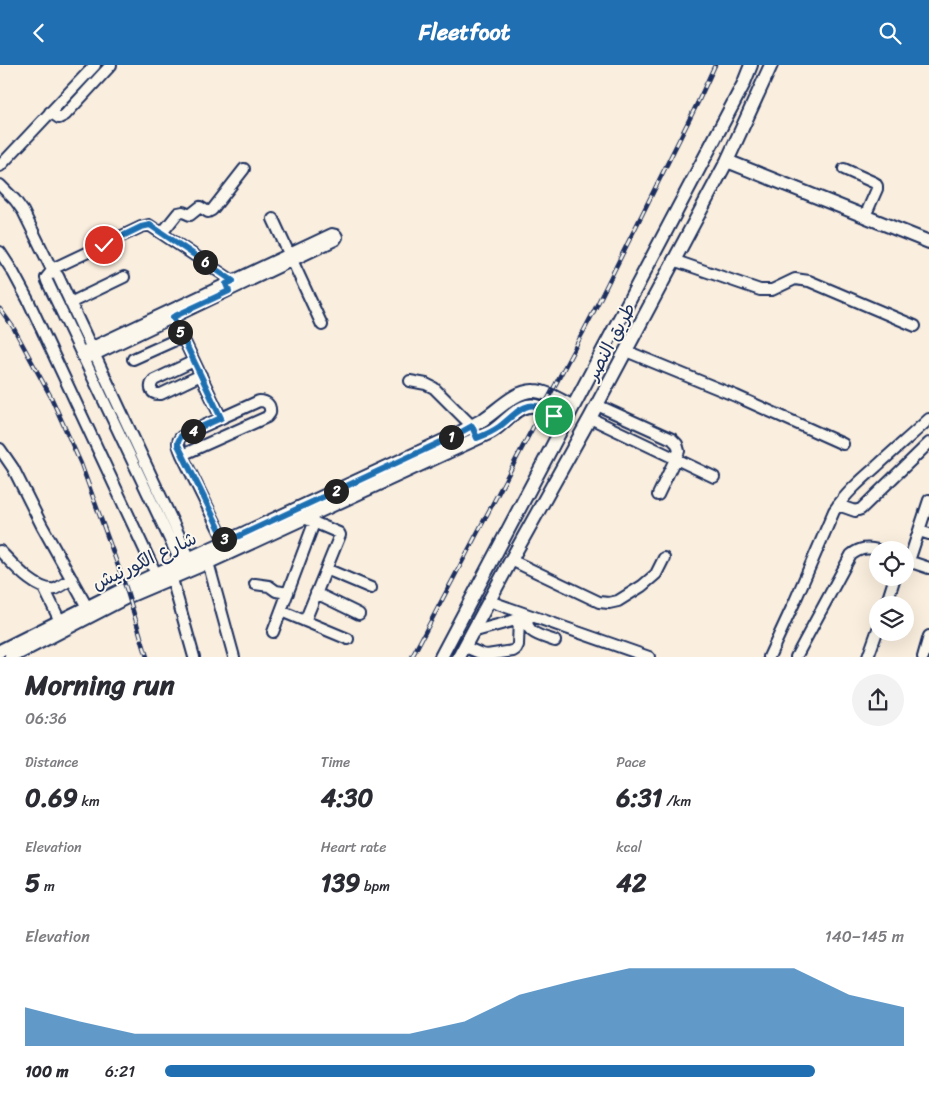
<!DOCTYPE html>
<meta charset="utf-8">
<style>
body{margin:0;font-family:Sriracha,"Playpen Sans Arabic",sans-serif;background:#f2f2f3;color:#2b2b33;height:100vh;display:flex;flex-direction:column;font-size:19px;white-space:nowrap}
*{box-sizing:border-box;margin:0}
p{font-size:16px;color:#7c7c81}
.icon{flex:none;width:28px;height:28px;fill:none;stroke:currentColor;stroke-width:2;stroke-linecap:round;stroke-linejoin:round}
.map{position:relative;height:592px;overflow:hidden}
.panel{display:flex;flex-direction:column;background:#fff;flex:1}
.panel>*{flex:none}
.buttons{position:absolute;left:869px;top:476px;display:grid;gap:10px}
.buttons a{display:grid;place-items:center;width:45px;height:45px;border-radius:50%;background:#fff;box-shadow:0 5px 20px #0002;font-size:25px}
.pin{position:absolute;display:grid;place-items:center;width:42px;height:42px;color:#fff;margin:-21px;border:2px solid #fff;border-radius:50%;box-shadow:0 1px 5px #0007}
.km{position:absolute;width:25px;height:25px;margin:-12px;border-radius:50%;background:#222;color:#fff;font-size:14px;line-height:25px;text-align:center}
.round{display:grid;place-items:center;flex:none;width:52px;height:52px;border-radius:26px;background:#f2f2f3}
.headline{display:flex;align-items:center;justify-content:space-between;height:85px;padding:0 25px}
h1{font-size:28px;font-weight:700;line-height:38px}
.figures{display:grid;grid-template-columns:repeat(3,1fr);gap:8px;height:85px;padding:5px 25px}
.figures div{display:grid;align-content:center}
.figures b{font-size:25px;font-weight:700}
.figures small{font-size:14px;font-weight:400}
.figures p{font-size:14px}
.chart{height:140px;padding:10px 25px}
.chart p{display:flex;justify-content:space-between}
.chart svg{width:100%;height:90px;margin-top:5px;fill:#1f6fb2;opacity:.7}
ul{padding:0 25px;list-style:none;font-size:16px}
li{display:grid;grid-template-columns:80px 60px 1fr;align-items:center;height:38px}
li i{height:12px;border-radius:6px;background:#1f6fb2}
header{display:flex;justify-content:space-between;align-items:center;height:65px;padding:0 25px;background:#1f6fb2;color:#fff;font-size:22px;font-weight:700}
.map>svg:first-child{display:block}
</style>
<header><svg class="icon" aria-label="back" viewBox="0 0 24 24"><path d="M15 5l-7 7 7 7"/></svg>Fleetfoot<svg class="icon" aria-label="search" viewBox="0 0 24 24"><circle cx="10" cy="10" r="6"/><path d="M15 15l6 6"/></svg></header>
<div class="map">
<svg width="929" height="592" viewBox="0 0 929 592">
<rect width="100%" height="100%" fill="#faeede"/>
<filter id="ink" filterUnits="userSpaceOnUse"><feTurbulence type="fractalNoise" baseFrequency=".02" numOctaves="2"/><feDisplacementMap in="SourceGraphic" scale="10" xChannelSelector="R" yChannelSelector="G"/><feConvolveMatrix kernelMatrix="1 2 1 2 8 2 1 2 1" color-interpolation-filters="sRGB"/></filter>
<g filter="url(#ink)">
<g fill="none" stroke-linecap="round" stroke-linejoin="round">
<defs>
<path id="minor" d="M50,47L59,53L65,50L111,0
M0,101L95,0
M844,104L875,118L877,121V124L865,151
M0,120L15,135L23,146L53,207
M273,154L322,260
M162,168L178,148L183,147L190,150L200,142L208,147L212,145L244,104
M0,187L13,207L28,235L156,509
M673,195L760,225H772L795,214L809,216L915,261
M52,204L141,162L149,160L233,216
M70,238L124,212
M173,252L221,353
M86,285L332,169L336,170L337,172L335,175L90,292
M626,286L736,331L843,379
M133,294L182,272
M194,296L154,315C148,322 151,330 161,329L201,310
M410,316L426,319L434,323L472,361
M597,340L672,374L677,379L679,386L658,430
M590,353L714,412
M0,384L13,403L42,461L87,542
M182,390L267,352L270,348C271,340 267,336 259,336L184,370C174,375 179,382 182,390L225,477
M838,440L855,446L861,444L929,378
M304,453L339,468L340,470L305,556
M919,466L929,469
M0,486C12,498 36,527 55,524C60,522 67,517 72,514
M206,490L234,592
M511,495L599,537L609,538L618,536L642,521L656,509L664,493
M905,495L929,503
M909,496L929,435
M181,498L47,216L46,213L50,208L56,209L58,211L190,494
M326,504L371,523
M172,514L194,592
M255,519L269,521L276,526L288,528
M44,523L60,556
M316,528L359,549
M489,536L649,592
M886,540L895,512
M281,546L348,574
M528,550C522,568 542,571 555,576
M273,567L314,458
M472,567L512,556L524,551
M465,582L482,589L487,590L513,586L516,584L518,580L519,554
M769,592L795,536L834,446C846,428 861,415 877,401C894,385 912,370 929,354
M796,592L851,490C860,483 867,482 878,485
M868,592L878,564
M923,592L929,571"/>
<path id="major" d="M727,96L929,177
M0,586L126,523L454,371C464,365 474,360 484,354C498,345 516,325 534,326C547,326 561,336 573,342
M11,592L129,531L209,497L491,367C499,362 505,355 513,349C534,331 548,345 564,361
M441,592L743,20L751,0
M459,592L511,495L590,353L727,96L771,0"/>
</defs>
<use href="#minor" stroke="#1b2f5e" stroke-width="14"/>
<use href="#major" stroke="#1b2f5e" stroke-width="16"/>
<use href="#minor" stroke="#fbf7ec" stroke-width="10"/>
<use href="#major" stroke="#fbf7ec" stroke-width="12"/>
<defs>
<path id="rail" d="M0,244L13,262L51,332L81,399L126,523L147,592
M412,592L591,252L698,37L715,0"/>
</defs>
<use href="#rail" stroke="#1b2f5e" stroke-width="4.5"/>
<use href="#rail" stroke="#fbf7ec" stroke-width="2.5" stroke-dasharray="8" stroke-linecap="butt"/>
</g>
</g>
<g fill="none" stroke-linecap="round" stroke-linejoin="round" filter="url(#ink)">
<defs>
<path id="route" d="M104,180L141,162L150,160L233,216L226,219L229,226L173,252L221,353L181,371L178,377V380L226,477L454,371L472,361L477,373C485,370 492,367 499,362C520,346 528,329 554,351"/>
</defs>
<use href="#route" stroke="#fff" stroke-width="10"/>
<use href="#route" stroke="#1f6fb2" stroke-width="6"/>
</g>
<g text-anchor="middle" stroke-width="4" stroke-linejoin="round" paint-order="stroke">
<g font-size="19" fill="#1b2f5e" stroke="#fbf7ec">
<text transform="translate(610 276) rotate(-62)" y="7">طريق النصر</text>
<text transform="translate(144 495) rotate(-25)" y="7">شارع الكورنيش</text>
</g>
</g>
</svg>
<div class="buttons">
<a><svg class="icon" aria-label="locate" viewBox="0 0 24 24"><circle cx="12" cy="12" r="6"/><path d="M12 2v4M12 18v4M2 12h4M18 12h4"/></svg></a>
<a><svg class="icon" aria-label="layers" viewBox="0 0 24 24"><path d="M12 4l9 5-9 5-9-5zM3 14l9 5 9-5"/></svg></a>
</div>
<div class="pin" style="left:554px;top:351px;background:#1e9e55"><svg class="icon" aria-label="arrive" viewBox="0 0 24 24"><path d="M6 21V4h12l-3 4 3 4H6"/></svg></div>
<div class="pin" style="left:104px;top:180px;background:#d93025"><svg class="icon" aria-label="check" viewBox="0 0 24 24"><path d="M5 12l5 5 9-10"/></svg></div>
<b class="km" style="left:451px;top:372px">1</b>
<b class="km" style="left:336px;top:426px">2</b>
<b class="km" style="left:224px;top:474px">3</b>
<b class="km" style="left:193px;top:366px">4</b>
<b class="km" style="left:180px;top:267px">5</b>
<b class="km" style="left:205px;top:197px">6</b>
</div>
<section class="panel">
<div class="headline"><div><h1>Morning run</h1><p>06:36</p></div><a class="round"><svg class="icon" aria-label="share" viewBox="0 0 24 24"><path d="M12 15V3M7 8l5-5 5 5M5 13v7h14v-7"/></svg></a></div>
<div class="figures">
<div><p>Distance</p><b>0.69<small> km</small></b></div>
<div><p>Time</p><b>4:30</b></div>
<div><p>Pace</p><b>6:31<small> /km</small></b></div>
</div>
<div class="figures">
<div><p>Elevation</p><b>5<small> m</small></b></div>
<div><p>Heart rate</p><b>139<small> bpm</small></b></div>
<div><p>kcal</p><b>42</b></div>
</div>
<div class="chart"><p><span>Elevation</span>140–145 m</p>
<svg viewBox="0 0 160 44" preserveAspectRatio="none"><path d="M0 44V25L10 32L20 38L30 38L40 38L50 38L60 38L70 38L80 32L90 19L100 12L110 6L120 6L130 6L140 6L150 19L160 25V44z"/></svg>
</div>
<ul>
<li><b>100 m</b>6:21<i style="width:88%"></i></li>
</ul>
</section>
